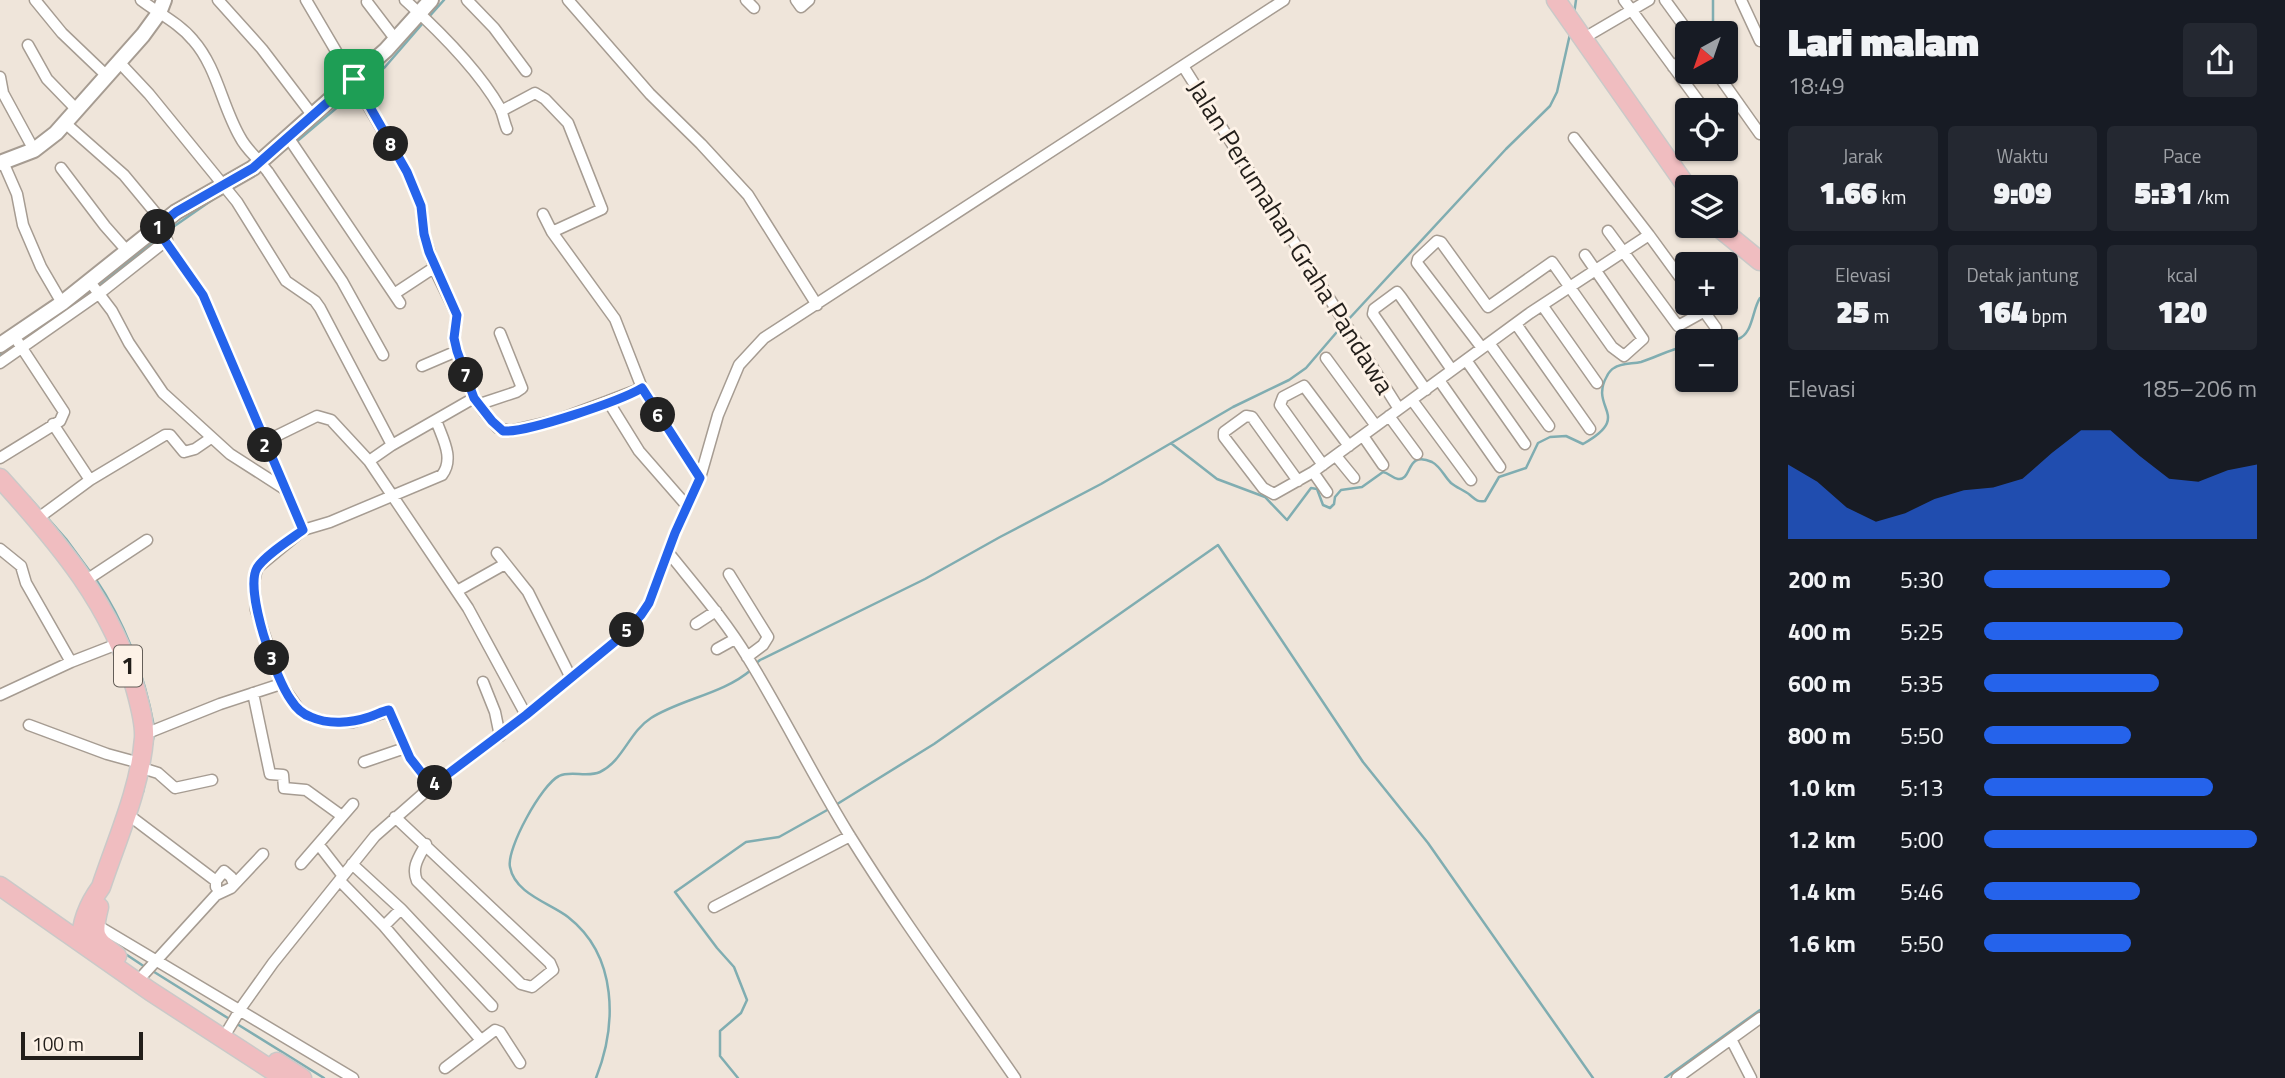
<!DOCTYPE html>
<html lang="id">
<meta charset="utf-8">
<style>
body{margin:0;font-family:"Titillium Web",sans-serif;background:#242831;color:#f1f3f6;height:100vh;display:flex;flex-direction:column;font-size:26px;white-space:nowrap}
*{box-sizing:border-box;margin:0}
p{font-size:23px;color:#9ea1a6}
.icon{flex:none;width:38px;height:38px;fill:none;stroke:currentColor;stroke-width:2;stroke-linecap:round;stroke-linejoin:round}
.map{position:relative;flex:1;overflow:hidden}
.details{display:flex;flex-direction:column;background:#171b24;width:525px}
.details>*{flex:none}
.needle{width:46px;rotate:220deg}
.buttons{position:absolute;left:1675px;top:21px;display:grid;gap:14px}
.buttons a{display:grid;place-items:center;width:63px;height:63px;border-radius:7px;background:#171b24;box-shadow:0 2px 5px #0004;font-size:35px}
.scale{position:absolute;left:21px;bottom:18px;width:122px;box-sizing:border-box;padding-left:7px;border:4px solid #221e1a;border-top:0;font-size:19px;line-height:24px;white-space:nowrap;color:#221e1a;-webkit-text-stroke:5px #fdf2e7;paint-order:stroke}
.pin{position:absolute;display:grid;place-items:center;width:60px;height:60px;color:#fff;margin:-30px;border-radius:14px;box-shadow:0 4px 10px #0006}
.km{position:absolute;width:35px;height:35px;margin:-18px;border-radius:50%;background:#222;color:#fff;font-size:19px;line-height:35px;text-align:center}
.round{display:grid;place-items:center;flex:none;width:74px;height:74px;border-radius:7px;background:#242831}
.overview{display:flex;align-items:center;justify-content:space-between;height:119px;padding:0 28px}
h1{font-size:38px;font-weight:800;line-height:52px}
.stats{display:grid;grid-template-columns:repeat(3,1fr);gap:10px;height:119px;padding:7px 28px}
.stats div{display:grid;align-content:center;border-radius:7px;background:#242831;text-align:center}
.stats b{font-size:30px;font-weight:800}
.stats small{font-size:19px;font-weight:400}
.stats p{font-size:19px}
.chart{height:196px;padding:14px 28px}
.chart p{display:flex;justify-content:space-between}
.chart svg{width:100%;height:126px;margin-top:7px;fill:#2563eb;opacity:.7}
ul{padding:0 28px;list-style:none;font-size:23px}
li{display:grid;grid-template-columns:112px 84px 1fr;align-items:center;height:52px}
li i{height:18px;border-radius:9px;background:#2563eb}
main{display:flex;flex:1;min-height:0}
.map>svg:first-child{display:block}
</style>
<main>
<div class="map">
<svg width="1760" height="1078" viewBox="0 0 1760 1078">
<rect width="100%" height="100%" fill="#efe5da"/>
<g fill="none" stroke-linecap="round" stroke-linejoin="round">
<path stroke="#80adb1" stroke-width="2.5" d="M1574,14L1576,0
M428,18L444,0
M1713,33V0
M295,143L385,67L423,23
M278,155L290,146
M163,234L215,198
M98,287L158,238
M69,307L92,291
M1347,321L1506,149L1550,106L1557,92L1570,34
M1714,341C1721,340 1731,341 1738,339C1753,334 1752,310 1760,298
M0,355L14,344
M1172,444L1217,479L1265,497L1287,520L1311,488L1317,489L1323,505L1330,508L1334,504L1335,497L1341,490L1362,487L1383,472C1389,473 1392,478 1398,479C1413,481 1405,450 1432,462C1441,467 1444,476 1451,483C1457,488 1464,490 1470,495C1476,500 1477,502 1485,501L1499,477L1526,468L1538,443L1550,437L1566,436L1583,444C1634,415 1588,409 1607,376C1608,373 1612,369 1614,368C1621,363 1632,364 1641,362C1657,357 1670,349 1687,346
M29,497L66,539L91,573
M95,578C126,624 144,673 154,727
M754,665L760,660L925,579L1000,537L1101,484L1233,407L1289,380L1306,368L1342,326
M143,792L154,734
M834,806L934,744L1218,545L1363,762L1428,843L1593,1078
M124,953L145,967
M151,970L231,1020
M237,1024L324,1078
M596,1078C617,1025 618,956 568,917C550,903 515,894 510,867C506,849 542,784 559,776C571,770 587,778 600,772C623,761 629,732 651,718C681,699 723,694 751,670
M738,1078L720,1056V1031L741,1013L747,1000L734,967L717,948L675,892L746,842L779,837L829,809
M1665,1078L1760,1010"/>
<defs>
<path id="street" d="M35,0L62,33L107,76
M141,0C158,13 179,23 193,40C217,67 222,106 240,137C245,147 253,154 260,162
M218,0L262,49L313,116
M306,0L407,172L421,206L424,235L436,272L457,315L454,338L457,351L474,398L485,413L498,428L510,431L557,420L608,401L639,451L687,506
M405,0C437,29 479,71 500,108C503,114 504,122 507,129
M467,0L494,28L526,71
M568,0L650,94L701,144L748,195L817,305
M746,0L754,8
M796,0L801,7L809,0
M1624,0L1705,110
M1665,0L1689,33
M1741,0L1760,41
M367,2L396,40
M1584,38L1649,0
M28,45L47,79L77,110
M119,62L149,94L237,202L286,281L315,301L320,308L392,445L369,461
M1183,66L1399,409L1313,472L1274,494L1263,488L1224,437V432L1246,416L1252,417L1298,481
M1673,67L1687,56
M1716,72L1760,134
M0,77L3,93L34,150
M501,111L535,93L545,99L568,123L602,209L552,232
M65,123L124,175L163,222
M288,137L400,303
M3,162L17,194L23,225L41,267L62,303
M61,168L105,226L128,252
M268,172L342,281L383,355
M543,214L552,232L615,319L642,388L700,478
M156,228L203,295L303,530L257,568L254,582L256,610L281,684L300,711L312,718L330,722H353L389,711L410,758L432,786
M1608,231L1678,326L1705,311
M1649,235L1687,287
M90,282L112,311L129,343L163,393L230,454L283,488
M394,294L435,267
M1698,303L1716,328
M1542,305L1597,383
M1516,324L1590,429
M1489,343L1549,426
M1482,348L1417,263L1418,259L1437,241L1441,242L1488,307L1552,262L1612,347L1624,356L1643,339L1585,255
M1326,358L1376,426
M1466,360L1525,444
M0,363L100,293L167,240
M422,366L457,351
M1439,380L1500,467
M1426,390L1373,314L1374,309L1397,292L1401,297L1452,370
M1412,400L1471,480
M608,401L642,388
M480,404L516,392L522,388L500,333
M1399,409L1530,313L1649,235L1574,138
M1389,416L1417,454
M53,424L90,480
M1363,436L1383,465
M264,442L317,416L331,420L369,461L468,608L526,715
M392,445L474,398
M1336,456L1354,478
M0,458L60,421L64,412L18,342
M1323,465L1280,405L1283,397L1304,386L1349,446
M1313,472L1327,492
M37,519L90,480L165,435H170L184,452L195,449L211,438
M303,530L330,522L442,475C455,458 442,438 436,420
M0,549L21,566L26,583L71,662
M668,552C696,587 725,620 748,658C783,715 813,776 848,833C900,917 959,997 1015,1078
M497,553L528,592L571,678
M729,574L768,637L763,645L747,657
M85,581L147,540
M457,591L505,564
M696,624L716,611
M717,649L735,639
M483,682L495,712L500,736
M253,693L270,774L283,775L284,788L306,790L342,816
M0,695L71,662L120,643
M29,725L107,754L140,763
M145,734L220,704L281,684
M364,762L405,748
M139,767L158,773L175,788L212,780
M126,813L216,881
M395,817L550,963L553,970L532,987L521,984L417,881C411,867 419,857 426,844
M322,849L343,876
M301,864L353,804
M352,864L401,909
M340,881L384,926L401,909L492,1006
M216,887V881L224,871L231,877L234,884
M714,907L850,836
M95,924L353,1078
M384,926L480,1039
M144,974L216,895L231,888L263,854
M228,1030L243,1005L273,963L375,836L432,786L526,715L623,635L641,615L649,603L675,533L700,478L718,415L739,365L764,338L1284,0
M1731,1039L1751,1078
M445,1068L495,1030L500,1032L520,1063
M1677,1078L1760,1018"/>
<path id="secondary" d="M0,163L34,150L56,133L143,35L159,13L164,0
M0,345L62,303L176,212L253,168L386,50L431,0"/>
<path id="highway" d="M1556,0L1687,187
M1717,226L1760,261
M0,478C58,542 113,606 136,691C140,706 145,723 144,738C140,789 117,839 101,887C90,902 81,922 81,942
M0,886L150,991L284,1078
M99,907C92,935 93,939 117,956
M277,1062L302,1078"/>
</defs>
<use href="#street" stroke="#a69c92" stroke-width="13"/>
<use href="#secondary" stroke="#a69c92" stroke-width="18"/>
<use href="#highway" stroke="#cac9c8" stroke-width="21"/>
<use href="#street" stroke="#fff" stroke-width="10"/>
<use href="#secondary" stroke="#fff" stroke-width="14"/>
<use href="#highway" stroke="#f0bdc0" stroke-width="18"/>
<defs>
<path id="street-bridge" d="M260,162L268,172"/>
</defs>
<use href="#street-bridge" stroke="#a69c92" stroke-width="13" stroke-linecap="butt"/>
<use href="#street-bridge" stroke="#fff" stroke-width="10"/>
</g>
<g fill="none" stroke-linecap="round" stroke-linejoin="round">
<defs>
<path id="route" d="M354,79L407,172L421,206L424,234L429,252L457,315L454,338L457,351L474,398L492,421L503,431C526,433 620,401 642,388L700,478L675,533L649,603L641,615L623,635L526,715L432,786L410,758L389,710C382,711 376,715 369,717C351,723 329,725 311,717C302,714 296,708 291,700C276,680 244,590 257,568C264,556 291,539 303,530L203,295L156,228L176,212L253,168Z"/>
</defs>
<use href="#route" stroke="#fff" stroke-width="14"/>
<use href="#route" stroke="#2563eb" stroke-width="9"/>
</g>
<g text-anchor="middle" stroke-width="6" stroke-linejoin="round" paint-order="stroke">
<rect fill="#fdf2e7" stroke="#645e58" stroke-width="2" x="114" y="645.5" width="28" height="41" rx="5"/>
<g font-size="24" font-weight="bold" fill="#221e1a">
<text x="128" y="674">1</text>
</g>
<g font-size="26" fill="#221e1a" stroke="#fdf2e7">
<text transform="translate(1291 237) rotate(58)" y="9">Jalan Perumahan Graha Pandawa</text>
</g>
</g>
</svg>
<div class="buttons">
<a><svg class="needle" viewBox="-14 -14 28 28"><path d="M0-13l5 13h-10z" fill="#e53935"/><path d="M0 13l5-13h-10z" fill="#9ea1a6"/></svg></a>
<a><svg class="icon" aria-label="locate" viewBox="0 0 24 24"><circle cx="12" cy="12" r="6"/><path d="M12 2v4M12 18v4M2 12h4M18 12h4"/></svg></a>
<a><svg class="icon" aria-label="layers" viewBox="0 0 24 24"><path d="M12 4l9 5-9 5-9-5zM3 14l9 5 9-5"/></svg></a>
<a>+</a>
<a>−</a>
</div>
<div class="scale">100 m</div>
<div class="pin" style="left:354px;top:79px;background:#1e9e55"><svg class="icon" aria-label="arrive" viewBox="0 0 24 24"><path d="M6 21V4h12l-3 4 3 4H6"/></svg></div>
<b class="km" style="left:158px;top:227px">1</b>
<b class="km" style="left:265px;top:445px">2</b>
<b class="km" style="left:272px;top:658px">3</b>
<b class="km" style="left:435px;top:783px">4</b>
<b class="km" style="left:627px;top:630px">5</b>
<b class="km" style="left:658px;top:415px">6</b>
<b class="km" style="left:466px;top:375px">7</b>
<b class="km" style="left:391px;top:144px">8</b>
</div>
<section class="details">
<div class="overview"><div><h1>Lari malam</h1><p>18:49</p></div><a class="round"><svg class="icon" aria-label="share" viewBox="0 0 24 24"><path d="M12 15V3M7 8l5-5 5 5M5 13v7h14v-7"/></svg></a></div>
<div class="stats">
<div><p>Jarak</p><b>1.66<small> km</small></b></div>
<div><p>Waktu</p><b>9:09</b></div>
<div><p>Pace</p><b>5:31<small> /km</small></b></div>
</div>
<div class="stats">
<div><p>Elevasi</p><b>25<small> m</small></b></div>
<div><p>Detak jantung</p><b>164<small> bpm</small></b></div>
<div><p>kcal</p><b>120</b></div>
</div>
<div class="chart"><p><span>Elevasi</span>185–206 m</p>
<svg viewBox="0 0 160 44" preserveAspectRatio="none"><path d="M0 44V18L10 24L20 33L30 38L40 35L50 30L60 27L70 26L80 23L90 14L100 6L110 6L120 15L130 23L140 24L150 20L160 18V44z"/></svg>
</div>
<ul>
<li><b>200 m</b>5:30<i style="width:68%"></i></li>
<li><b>400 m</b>5:25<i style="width:73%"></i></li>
<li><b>600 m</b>5:35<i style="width:64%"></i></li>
<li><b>800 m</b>5:50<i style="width:54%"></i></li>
<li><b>1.0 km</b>5:13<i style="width:84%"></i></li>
<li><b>1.2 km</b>5:00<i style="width:100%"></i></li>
<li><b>1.4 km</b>5:46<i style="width:57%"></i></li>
<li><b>1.6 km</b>5:50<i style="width:54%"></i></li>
</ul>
</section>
</main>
